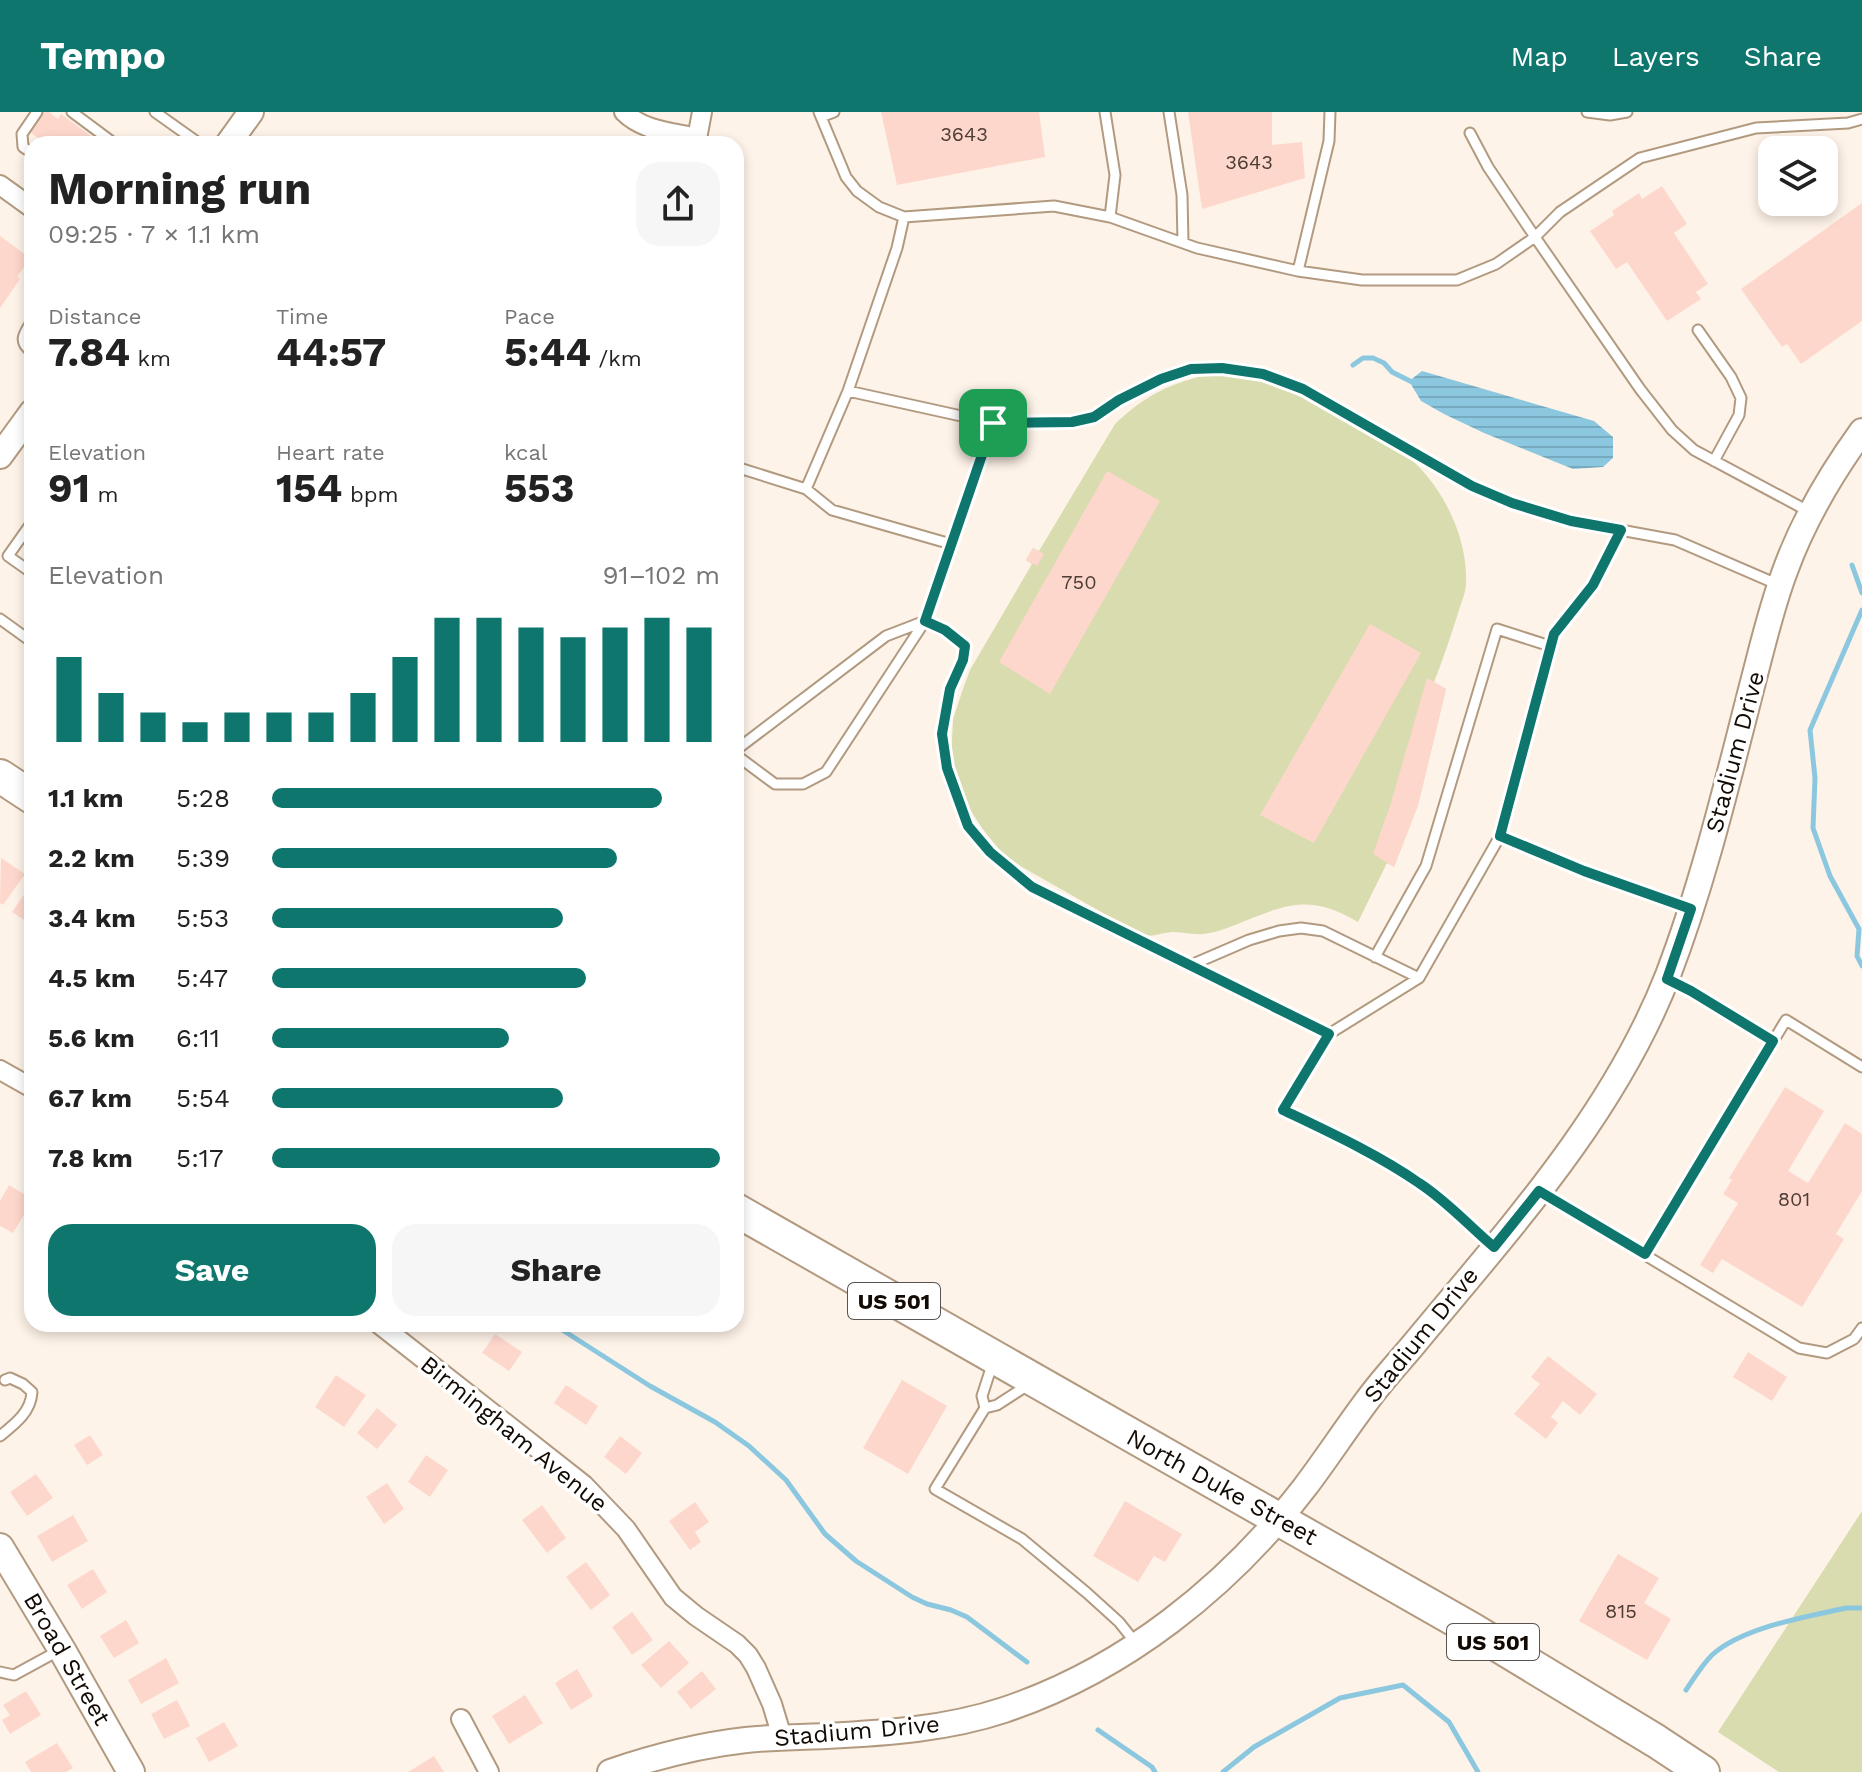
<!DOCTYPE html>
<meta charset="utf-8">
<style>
body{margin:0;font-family:"Work Sans",sans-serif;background:#f6f6f6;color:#222;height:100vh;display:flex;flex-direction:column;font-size:30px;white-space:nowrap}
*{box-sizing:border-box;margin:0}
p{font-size:26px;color:#767676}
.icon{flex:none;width:44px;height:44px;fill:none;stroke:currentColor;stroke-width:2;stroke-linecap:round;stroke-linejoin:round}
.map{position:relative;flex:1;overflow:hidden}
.sheet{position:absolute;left:24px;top:24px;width:720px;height:1196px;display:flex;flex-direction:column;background:#fff;border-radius:24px;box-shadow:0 4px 12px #0003}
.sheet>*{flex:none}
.controls{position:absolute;left:1758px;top:24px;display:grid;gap:16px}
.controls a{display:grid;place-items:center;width:80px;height:80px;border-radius:16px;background:#fff;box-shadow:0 4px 12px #0003;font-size:40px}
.pin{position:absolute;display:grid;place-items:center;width:68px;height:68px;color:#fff;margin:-34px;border-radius:16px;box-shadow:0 4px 12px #0006}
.round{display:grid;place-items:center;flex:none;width:84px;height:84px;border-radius:24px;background:#f6f6f6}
.head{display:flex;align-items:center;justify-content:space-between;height:136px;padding:0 24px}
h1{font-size:44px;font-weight:700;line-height:60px}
.stats{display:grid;grid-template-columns:repeat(3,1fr);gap:12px;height:136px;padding:8px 24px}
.stats div{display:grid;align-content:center}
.stats b{font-size:40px;font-weight:700}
.stats small{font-size:22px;font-weight:400}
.stats p{font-size:22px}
.chart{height:224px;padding:16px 24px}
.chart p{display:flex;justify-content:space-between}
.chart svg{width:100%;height:144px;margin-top:8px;stroke:#0f766e;stroke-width:6}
.primary-button{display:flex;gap:16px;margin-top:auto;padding:16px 24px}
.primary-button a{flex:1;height:92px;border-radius:24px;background:#0f766e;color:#fff;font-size:32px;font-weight:700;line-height:92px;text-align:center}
.primary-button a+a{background:#f6f6f6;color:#222}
ul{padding:0 24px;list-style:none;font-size:26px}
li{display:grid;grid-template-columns:128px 96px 1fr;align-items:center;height:60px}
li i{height:20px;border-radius:10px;background:#0f766e}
header{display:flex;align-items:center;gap:48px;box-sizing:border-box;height:112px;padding:0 40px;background:#0f766e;color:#fff}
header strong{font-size:38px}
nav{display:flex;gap:44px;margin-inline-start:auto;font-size:28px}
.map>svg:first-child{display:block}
</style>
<header>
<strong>Tempo</strong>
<nav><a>Map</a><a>Layers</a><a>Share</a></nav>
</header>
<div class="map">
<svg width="1862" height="1660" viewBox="0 0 1862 1660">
<defs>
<pattern id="water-rules" width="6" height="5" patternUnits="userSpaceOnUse" patternTransform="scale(2)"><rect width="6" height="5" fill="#8bc8e0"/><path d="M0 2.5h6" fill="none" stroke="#77aabf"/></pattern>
</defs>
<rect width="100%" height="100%" fill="#fef3e8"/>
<path fill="#d8dcae" d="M1212,262C1267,265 1295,280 1342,307C1361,317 1383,326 1401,339C1440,368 1468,423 1466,471C1466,481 1461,491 1458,501C1451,524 1443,547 1434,570L1446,577L1418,693L1394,755L1387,751L1358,810C1313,784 1291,790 1245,809C1232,814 1217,821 1203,822C1193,823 1182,820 1172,820C1158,821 1158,825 1142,823L1022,755L1002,741L982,716L965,690L951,651L953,607L963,577L970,558L1032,452L1026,448L1033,436L1039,439L1115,312C1144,284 1172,270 1212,262Z
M1862,1399V1660H1779L1718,1620Z"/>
<path fill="url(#water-rules)" d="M1422,259L1594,309L1613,325V346L1603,355L1573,357L1484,321L1444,302L1421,289L1409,269Z"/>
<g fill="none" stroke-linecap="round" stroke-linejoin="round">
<path stroke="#8bc8e0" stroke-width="5" d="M1353,253L1363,246H1373L1384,251L1392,260L1414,271
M1852,453L1862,481
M1862,498L1810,618L1815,666L1813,716L1830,764L1859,817L1857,844L1862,854
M553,1212L650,1274L715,1310L749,1334L786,1368L825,1422L856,1449L912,1485L927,1492L951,1498L967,1505L1027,1550
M1686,1578C1694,1566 1702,1553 1712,1543C1743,1515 1806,1505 1846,1496H1862
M1098,1618L1152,1655L1155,1660
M1223,1660L1254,1635L1340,1586L1403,1573L1449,1610L1478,1660"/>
</g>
<path fill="#fed7cc" d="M42,0H49L58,7L61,2L102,32H40L43,29L28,19Z
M881,0H1039L1045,45L897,73Z
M1188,0H1272V33L1302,30L1305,66L1202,97Z
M1662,74L1687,112L1674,121L1708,172L1696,180L1701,187L1667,209L1627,150L1616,157L1590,119L1614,103L1612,99L1639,81L1642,87Z
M1862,91V209L1801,252L1787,232L1782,235L1741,177Z
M0,124L30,146L17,165L20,167L0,196Z
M1107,359L1160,389L1050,582L999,550Z
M1033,436L1044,442L1037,454L1026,448Z
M1370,512L1421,541L1314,731L1260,703Z
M1427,566L1446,577L1418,693L1394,755L1373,742L1391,691Z
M1,746L25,762L3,793L0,791Z
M32,771V813L12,800Z
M1785,975L1824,999L1788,1059L1808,1071L1845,1011L1862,1022V1079L1836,1122L1844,1127L1802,1195L1722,1147L1713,1161L1700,1153L1738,1091L1723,1082L1732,1068L1729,1066Z
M9,1073L32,1087V1090L13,1121L0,1114V1089Z
M495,1222L522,1240L509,1259L482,1241Z
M1748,1240L1787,1265L1772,1289L1733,1265Z
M1548,1244L1597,1282L1580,1303L1563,1289L1551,1305L1558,1311L1546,1327L1514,1302L1540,1272L1531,1265Z
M336,1263L366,1283L344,1315L315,1295Z
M902,1268L947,1294L908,1362L863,1336Z
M566,1273L598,1294L586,1313L554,1291Z
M377,1296L397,1313L377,1337L357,1321Z
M90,1323L103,1343L87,1353L74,1333Z
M620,1324L642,1341L626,1362L604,1345Z
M426,1343L448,1358L430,1385L408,1370Z
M36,1362L53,1386L27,1404L10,1380Z
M387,1371L404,1397L384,1412L366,1385Z
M1125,1389L1182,1422L1165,1450L1154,1444L1138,1470L1093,1444Z
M695,1390L709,1410L695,1420L701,1430L690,1438L669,1409Z
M542,1393L566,1426L547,1441L522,1408Z
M73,1403L88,1429L52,1450L37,1424Z
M1618,1442L1659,1466L1644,1491L1671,1507L1647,1548L1579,1509Z
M586,1450L610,1483L591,1498L566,1465Z
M93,1457L107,1480L82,1497L67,1473Z
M632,1500L653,1528L632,1543L612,1515Z
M126,1508L139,1531L114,1546L100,1524Z
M669,1529L689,1551L661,1576L641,1553Z
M166,1546L179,1571L141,1592L128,1568Z
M577,1557L593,1584L571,1598L555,1571Z
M702,1559L716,1577L691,1597L677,1580Z
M26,1579L41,1603L10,1622L2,1608L10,1603L3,1593Z
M525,1583L543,1611L509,1632L492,1604Z
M177,1588L190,1614L164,1627L151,1602Z
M224,1610L238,1634L209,1650L196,1626Z
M57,1631L73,1656L66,1660H31L25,1650Z
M434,1644L444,1660H408Z"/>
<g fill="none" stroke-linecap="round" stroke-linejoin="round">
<defs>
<path id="service" d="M72,0L115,32
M155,0L200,32
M819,0L846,65L857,79L879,95L904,105L1054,94L1110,105L1197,136L1298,159L1362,168H1457L1496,152L1535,125L1560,100L1640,46L1756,16L1848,11L1862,7
M1105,0L1115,63L1110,105
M1169,0L1182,83L1183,131
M1587,0L1610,3L1627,0
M821,5L834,0
M1470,21L1488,55L1535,125L1640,277L1672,318L1694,338L1808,399
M32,41L23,35L22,22L37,0
M1298,159L1329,29L1330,0
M32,209C24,221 17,230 32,240
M1698,218L1731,265L1741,286L1739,303L1714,349
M848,279L897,136L904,105
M736,355L806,377L848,279L993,311
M806,377L832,398L951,432
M32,410L8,444L32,461
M0,507L32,530
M736,638L886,524L925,509L826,660L803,672H775L736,643
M1500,724L1584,759L1691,797
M1375,845L1426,754L1497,517L1550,534
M1191,853L1249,828L1279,819L1301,816L1323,819L1419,866
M1669,868L1691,879L1773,929
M1329,922L1032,775L990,740L968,714L947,656L942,622L950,577L963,548L965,534L945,518L925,509L993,311L1072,310L1094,305L1119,288L1161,267L1191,257L1222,256L1263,262L1303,277L1472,374L1512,391L1571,409L1675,428L1779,473
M1539,1079L1799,1236L1827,1241L1854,1227L1862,1216
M1494,1135C1469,1114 1447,1089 1419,1071C1377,1042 1329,1020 1283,998L1329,922L1419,866L1500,724L1554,522L1593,473L1621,418
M1645,1142L1786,908L1862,955
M1028,1273L997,1293L985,1296L935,1377L1022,1427L1087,1481L1119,1510L1135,1530
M985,1296L982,1284L993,1250
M0,1324C15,1312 31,1300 32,1280L23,1272L10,1266L5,1268
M0,1560L14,1563L58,1539"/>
<path id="minor" d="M624,0C643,19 671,20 697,26
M696,32L702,0
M0,73L32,96
M0,958L32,976
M379,1212L584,1373L626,1417L673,1485L696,1504L737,1532L748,1543L756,1556L772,1592L782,1625
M461,1607L489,1660"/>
<path id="tertiary" d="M228,32L251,0
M0,344L32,300
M610,1660C654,1645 701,1633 746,1628C773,1625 800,1625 826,1624C886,1621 947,1617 1004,1598C1124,1558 1228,1475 1305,1375C1327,1346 1347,1315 1369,1286C1383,1267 1399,1250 1414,1232C1509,1117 1613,1004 1668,863C1704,769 1727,671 1752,574C1762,536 1771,496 1785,459C1803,409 1831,362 1862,319"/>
<path id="secondary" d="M0,1435L62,1538L131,1660"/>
<path id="trunk" d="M0,664L32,685
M736,1098L1473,1518L1656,1629L1703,1660"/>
</defs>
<use href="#service" stroke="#b29a80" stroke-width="13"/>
<use href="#minor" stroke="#b29a80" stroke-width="22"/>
<use href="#tertiary" stroke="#b29a80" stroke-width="28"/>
<use href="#secondary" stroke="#b29a80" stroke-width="30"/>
<use href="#trunk" stroke="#b29a80" stroke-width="36"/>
<use href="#service" stroke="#fff" stroke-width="9"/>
<use href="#minor" stroke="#fff" stroke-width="18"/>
<use href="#tertiary" stroke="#fff" stroke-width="24"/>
<use href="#secondary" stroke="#fff" stroke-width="26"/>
<use href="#trunk" stroke="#fff" stroke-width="32"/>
</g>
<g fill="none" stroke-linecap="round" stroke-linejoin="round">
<defs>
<path id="route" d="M1222,256L1263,262L1303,277L1472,374L1512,391L1571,409L1621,418L1593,473L1554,522L1500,724L1584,759L1691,797L1667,867L1691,879L1773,929L1645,1142L1539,1079L1494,1135C1469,1114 1447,1089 1419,1071C1377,1042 1329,1020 1283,998L1329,922L1032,775L990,740L968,714L947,656L942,622L950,577L963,548L965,534L945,518L925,509L993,311L1072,310L1094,305L1119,288L1161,267L1191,257Z"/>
</defs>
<use href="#route" stroke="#fff" stroke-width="16"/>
<use href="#route" stroke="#0f766e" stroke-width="10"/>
</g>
<g text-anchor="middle" stroke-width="7" stroke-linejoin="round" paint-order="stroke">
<g font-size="20" fill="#4d3d35">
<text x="964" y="29">3643</text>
<text x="1249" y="57">3643</text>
<text x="1079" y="477">750</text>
<text x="1794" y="1094">801</text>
<text x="1621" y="1506">815</text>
</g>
<g fill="#fff" stroke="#59544f" stroke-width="2">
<rect x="848" y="1171" width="92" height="36" rx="6"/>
<rect x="1447" y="1512" width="92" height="36" rx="6"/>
</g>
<g font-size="22" font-weight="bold" fill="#120a03">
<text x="894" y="1197">US 501</text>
<text x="1493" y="1538">US 501</text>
</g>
<g font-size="24" fill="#120a03" stroke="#fff">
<text transform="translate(1735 640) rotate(-75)" y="8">Stadium Drive</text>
<text transform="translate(1421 1223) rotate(-51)" y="8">Stadium Drive</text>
<text transform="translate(514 1322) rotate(39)" y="8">Birmingham Avenue</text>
<text transform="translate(1222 1375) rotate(29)" y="8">North Duke Street</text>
<text transform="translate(67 1547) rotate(60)" y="8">Broad Street</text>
<text transform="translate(857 1619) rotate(-5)" y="8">Stadium Drive</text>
</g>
</g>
</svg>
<div class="controls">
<a><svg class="icon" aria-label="layers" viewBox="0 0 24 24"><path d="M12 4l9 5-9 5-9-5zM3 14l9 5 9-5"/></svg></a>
</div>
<div class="pin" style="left:993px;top:311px;background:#1e9e55"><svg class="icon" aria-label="arrive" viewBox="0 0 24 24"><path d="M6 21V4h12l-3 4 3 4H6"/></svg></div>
<section class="sheet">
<div class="head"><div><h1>Morning run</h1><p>09:25 · 7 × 1.1 km</p></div><a class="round"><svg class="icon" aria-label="share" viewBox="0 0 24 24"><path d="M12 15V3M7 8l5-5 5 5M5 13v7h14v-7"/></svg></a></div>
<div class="stats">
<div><p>Distance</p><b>7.84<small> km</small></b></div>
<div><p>Time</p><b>44:57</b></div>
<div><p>Pace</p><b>5:44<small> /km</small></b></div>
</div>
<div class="stats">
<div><p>Elevation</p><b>91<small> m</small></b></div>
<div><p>Heart rate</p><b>154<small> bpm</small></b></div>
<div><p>kcal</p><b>553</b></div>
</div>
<div class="chart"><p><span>Elevation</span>91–102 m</p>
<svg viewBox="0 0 160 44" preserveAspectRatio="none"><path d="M5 44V18M15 44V29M25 44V35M35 44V38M45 44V35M55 44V35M65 44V35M75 44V29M85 44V18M95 44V6M105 44V6M115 44V9M125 44V12M135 44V9M145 44V6M155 44V9"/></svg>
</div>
<ul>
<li><b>1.1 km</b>5:28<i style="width:87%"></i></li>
<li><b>2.2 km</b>5:39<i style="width:77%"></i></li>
<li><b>3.4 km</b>5:53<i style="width:65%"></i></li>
<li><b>4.5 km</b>5:47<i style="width:70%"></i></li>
<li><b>5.6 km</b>6:11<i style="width:53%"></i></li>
<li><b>6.7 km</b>5:54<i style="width:65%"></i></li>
<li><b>7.8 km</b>5:17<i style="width:100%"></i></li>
</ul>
<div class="primary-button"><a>Save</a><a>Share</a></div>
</section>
</div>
